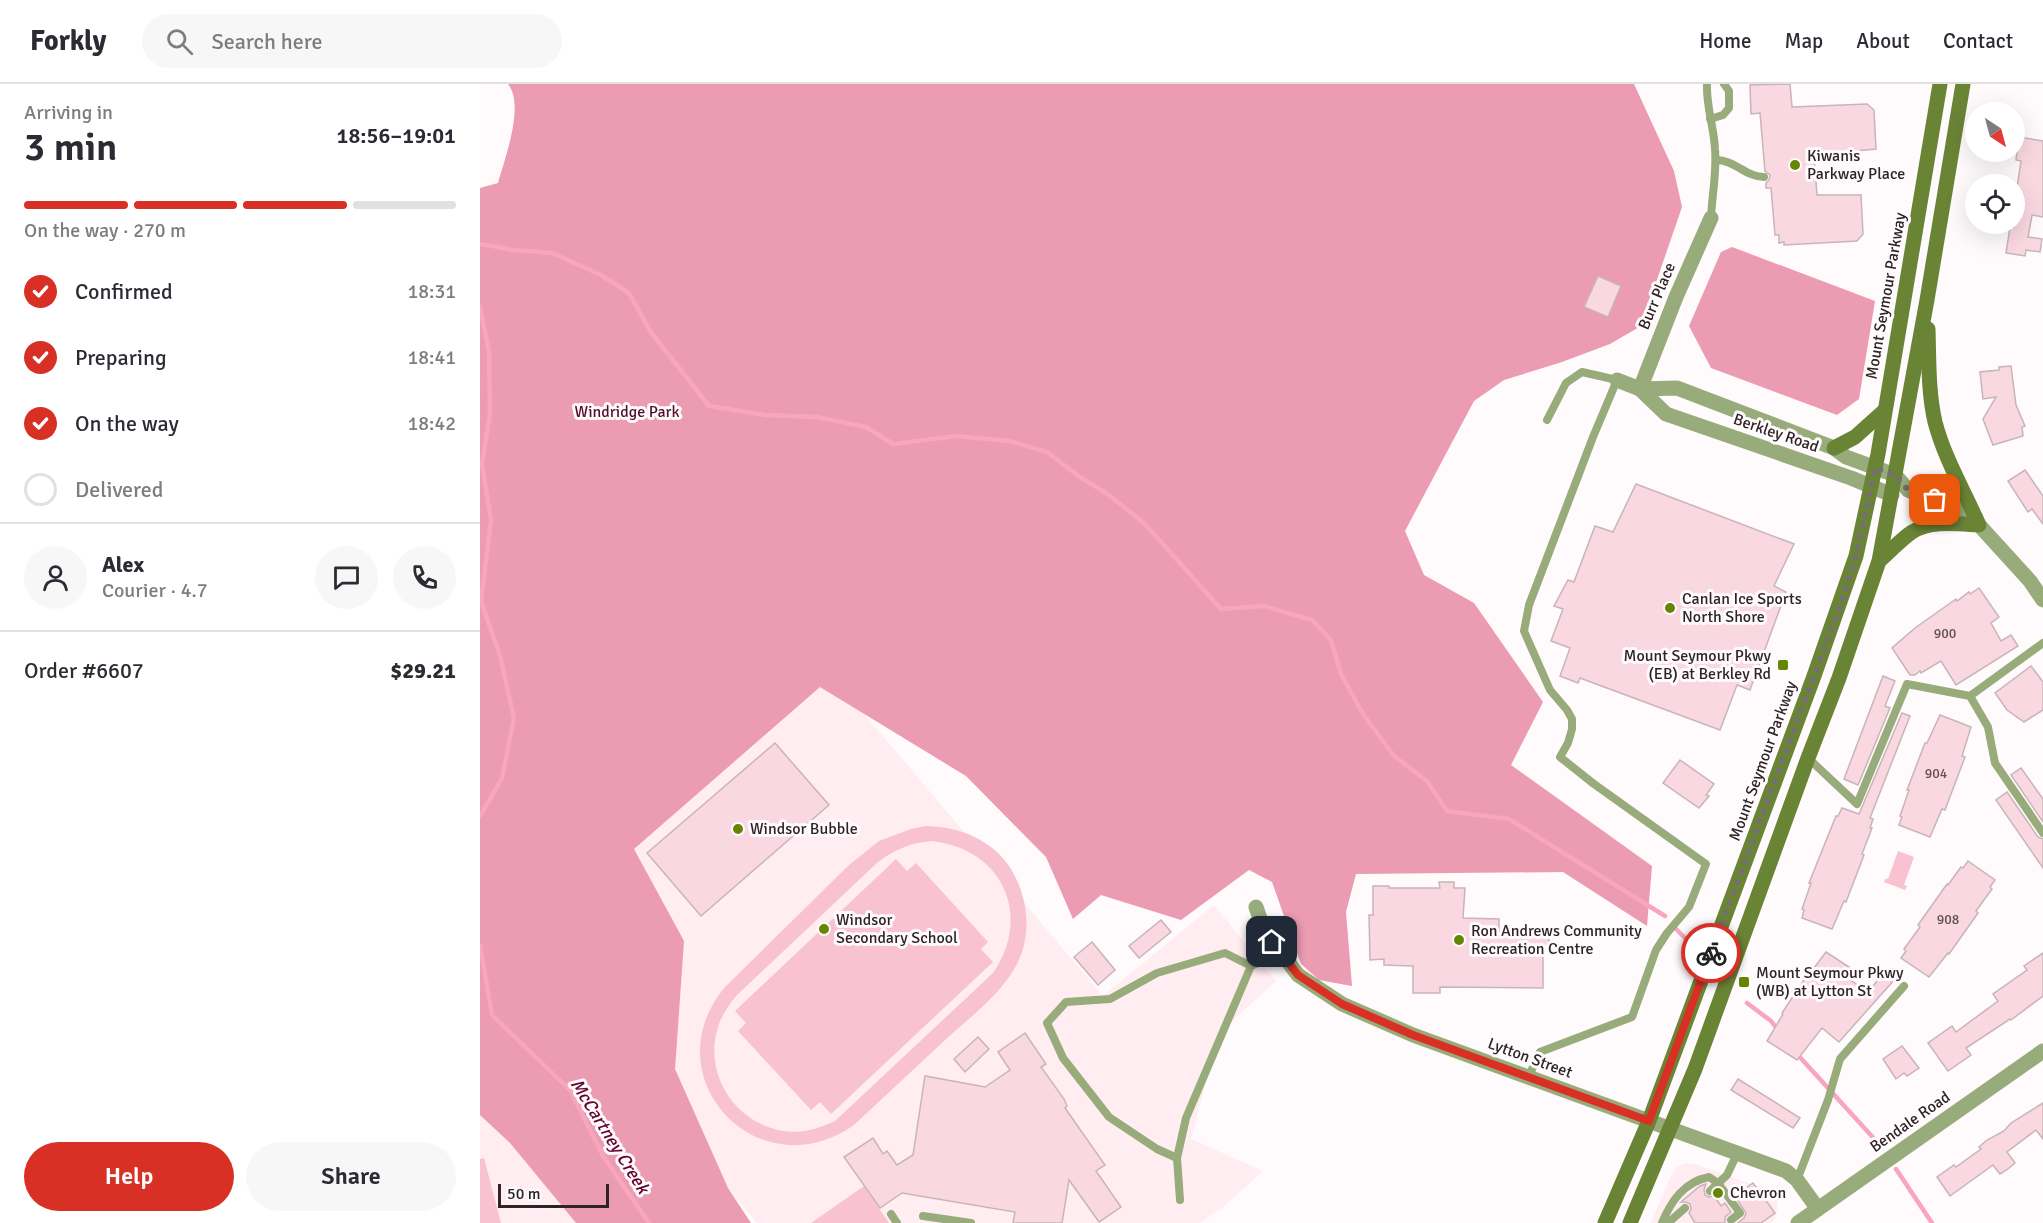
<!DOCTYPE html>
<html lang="en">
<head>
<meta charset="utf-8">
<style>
  body { margin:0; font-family:Signika,sans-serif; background:#f7f7f7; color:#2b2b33; height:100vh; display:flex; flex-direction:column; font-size:22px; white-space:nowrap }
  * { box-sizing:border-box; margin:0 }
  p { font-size:20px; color:#7c7c81 }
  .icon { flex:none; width:33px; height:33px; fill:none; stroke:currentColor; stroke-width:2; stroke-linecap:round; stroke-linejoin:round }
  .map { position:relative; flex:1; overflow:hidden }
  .drawer { display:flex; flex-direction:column; background:#fff; width:480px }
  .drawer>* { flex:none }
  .needle { width:39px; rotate:144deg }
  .controls { position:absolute; left:1485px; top:18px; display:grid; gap:12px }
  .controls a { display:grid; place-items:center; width:60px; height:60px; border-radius:50%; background:#fff; box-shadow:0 6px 24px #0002; font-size:30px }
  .scale { position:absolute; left:18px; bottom:15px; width:111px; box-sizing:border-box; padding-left:6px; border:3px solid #2c2426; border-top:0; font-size:16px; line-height:21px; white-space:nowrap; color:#2c2426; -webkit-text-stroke:4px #fffafb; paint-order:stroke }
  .pin { position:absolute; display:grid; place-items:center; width:51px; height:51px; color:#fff; margin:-26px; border-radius:12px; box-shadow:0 3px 9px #0006 }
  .courier { position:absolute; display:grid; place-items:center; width:60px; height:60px; margin:-30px; border:4px solid #d93025; border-radius:50%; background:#fff; color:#222; box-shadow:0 2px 8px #0007 }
  .head em { font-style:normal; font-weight:600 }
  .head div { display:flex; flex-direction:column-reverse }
  .head { display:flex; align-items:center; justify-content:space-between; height:102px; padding:0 24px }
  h1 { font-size:39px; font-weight:600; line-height:45px }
  .bar { display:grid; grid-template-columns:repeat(4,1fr); gap:9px 6px; align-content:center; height:72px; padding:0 24px }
  .bar i { height:8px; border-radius:4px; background:#e1e1e2 }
  .bar .active { background:#d93025 }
  .bar p { grid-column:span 4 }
  .line { display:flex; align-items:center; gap:15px; padding:0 24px; border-top:2px solid #e1e1e2 }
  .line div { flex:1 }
  .round { display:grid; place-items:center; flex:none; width:63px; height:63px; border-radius:32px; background:#f7f7f7 }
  ol { padding:0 24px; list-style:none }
  li { display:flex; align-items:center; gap:18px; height:66px }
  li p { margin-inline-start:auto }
  li .icon { padding:6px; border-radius:50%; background:#d93025; color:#fff; stroke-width:4 }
  li:last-child { color:#7c7c81 }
  li i { width:33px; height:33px; border:3px solid #e1e1e2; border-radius:50% }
  .button { display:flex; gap:12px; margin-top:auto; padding:12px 24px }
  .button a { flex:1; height:69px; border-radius:36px; background:#d93025; color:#fff; font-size:24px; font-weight:600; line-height:69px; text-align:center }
  .button a+a { background:#f7f7f7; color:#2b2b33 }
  header { display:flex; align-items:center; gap:36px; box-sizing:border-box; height:84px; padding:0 30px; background:#fff; border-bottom:2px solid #e1e1e2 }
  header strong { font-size:28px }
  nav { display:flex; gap:33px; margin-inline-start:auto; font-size:21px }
  .search { width:420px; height:54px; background:#f7f7f7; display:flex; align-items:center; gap:15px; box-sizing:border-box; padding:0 21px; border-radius:33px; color:#7c7c81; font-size:22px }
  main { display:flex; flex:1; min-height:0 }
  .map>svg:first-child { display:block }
  .built { fill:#ffedf1 }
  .green { fill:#f9c2d1; fill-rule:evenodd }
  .forest { fill:#eb9bb2 }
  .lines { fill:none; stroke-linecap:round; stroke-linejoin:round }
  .stream { stroke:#f8a6be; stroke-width:4.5 }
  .building { fill:#fad8e1; stroke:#c8b4b9; stroke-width:1.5 }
  .service { stroke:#98ab7a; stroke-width:8 }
  .minor { stroke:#98ab7a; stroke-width:15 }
  .tertiary { stroke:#98ab7a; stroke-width:15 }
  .secondary { stroke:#6a8436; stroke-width:15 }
  .done { stroke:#766f71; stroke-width:6; stroke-dasharray:0 10.8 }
  .route { stroke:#d93025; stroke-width:8 }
  .poi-dot { fill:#658603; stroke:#fffafb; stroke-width:2 }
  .labels { text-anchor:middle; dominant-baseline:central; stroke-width:6; stroke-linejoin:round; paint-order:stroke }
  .number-label { font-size:14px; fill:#605155 }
  .poi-label { font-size:16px; fill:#2c2426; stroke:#fffafb; text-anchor:start }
  .street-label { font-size:16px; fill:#2c2426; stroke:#fffafb }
  .park-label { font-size:16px; fill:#530d2b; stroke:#fffafb }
  .water-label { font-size:18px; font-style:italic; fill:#630130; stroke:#fffafb }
</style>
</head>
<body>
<header>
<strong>Forkly</strong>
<div class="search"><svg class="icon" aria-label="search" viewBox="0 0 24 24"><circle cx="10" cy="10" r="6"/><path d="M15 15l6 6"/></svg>Search here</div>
<nav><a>Home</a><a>Map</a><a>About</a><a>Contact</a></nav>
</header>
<main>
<section class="drawer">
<div class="head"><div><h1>3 min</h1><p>Arriving in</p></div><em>18:56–19:01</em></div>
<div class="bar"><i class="active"></i><i class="active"></i><i class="active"></i><i></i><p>On the way · 270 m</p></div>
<ol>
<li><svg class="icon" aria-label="check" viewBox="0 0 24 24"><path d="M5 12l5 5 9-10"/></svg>Confirmed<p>18:31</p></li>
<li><svg class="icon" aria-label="check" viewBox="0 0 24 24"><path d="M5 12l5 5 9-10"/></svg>Preparing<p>18:41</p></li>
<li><svg class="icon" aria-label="check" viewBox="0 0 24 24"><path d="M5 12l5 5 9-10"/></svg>On the way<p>18:42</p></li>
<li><i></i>Delivered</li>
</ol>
<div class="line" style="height:108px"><a class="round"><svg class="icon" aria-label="person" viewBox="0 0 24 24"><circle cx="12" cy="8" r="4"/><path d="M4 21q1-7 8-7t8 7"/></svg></a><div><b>Alex</b><p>Courier · 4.7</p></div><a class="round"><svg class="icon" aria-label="chat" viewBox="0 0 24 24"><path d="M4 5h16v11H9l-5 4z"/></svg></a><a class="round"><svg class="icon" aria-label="phone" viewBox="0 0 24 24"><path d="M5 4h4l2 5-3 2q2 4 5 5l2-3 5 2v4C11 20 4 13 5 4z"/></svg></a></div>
<div class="line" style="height:78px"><div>Order #6607</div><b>$29.21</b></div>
<div class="button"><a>Help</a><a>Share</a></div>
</section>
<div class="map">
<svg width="1563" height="1139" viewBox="0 0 1563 1139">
  <rect width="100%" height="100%" fill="#fffafb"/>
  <g class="built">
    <polygon points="335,572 623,912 734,821 796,897 739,949 711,1055 783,1087 743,1123 720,1139 277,1139 233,1086 110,760"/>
    <polygon points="0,1027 30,1059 96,1139 0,1139"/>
    <polygon points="1205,1079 1215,1080 1288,1106 1296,1114 1298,1121 1295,1134 1291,1139 1171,1139 1192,1089 1197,1083"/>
  </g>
  <g class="green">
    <path d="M 445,742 C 479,742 513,756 531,785 C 551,818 553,861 529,893 C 512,917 486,937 464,957 C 434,985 404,1013 374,1041 C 279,1108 171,994 244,904 L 369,781 L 399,757 L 431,745 ZM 451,757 C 522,764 553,831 513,889 L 355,1037 C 346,1041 336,1045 325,1047 C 271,1054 225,1004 236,951 C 239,935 247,923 257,911 L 398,778 C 415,765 431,759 451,757 Z"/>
    <polygon points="1418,767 1434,773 1424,801 1427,802 1425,806 1404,798 1406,794 1408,795"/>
    <polygon points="416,775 427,787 436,779 508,858 501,865 513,878 351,1030 340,1018 331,1026 258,947 266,939 255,927"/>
    <polygon points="4,1074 21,1139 0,1139 0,1075"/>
    <polygon points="384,1102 409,1139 331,1139"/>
  </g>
  <g class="forest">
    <path d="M 28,0 L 1154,0 L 1194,87 L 1202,123 L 1161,242 L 1130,260 L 1082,278 L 1024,296 L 994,317 L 925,447 L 944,491 L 994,519 L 1063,618 L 1031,681 L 1172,782 L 1167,842 L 1083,788 L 876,790 L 866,828 L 872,902 L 839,896 L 821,880 L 792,798 L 769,786 L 701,836 L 621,811 L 593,835 L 566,773 L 486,692 L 340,603 L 154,765 L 204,857 L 195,985 L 248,1104 L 271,1139 L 96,1139 L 30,1059 L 0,1031 L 0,104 L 18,99 C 25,74 45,21 28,0 Z"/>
    <polygon points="1252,163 1395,217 1379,315 1357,331 1231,284 1209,242 1241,168"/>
  </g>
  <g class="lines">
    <g class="stream">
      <polyline points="0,160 34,166 72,169 121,191 149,209 170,247 229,322 285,331 337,333 386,343 413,360 476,352 529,357 567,368 600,393 629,411 665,440 741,525 784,522 832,536 851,556 861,590 883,630 914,672 947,697 967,727 1029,735 1185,832"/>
      <polyline points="0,223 9,268 10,329 2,380 11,436 1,517 20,572 34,634 22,694 0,732"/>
      <polyline points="1196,845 1215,864"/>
      <polyline points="0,861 12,931 90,1006 123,1072 169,1139"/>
      <polyline points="1267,919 1291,937 1299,947"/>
      <polyline points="1317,970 1398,1059"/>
      <polyline points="1416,1085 1452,1139"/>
    </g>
  </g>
  <g class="building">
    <polygon points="1310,0 1312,23 1387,20 1394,26 1396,65 1334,71 1337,111 1381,111 1383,150 1377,157 1304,161 1304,158 1299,159 1299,151 1295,151 1291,104 1286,104 1286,99 1289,96 1290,91 1285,87 1280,29 1271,30 1270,1"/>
    <polygon points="1539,53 1563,57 1563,133 1552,131 1548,153 1562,155 1560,168 1546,166 1545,172 1526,169 1530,143 1534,143 1534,103 1537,104 1541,77 1536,76"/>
    <polygon points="1118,192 1141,202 1128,233 1104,223"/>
    <polygon points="1531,282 1536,321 1545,342 1542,343 1543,352 1513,361 1503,335 1516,313 1503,315 1500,288 1519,286 1519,283"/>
    <polygon points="1545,386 1563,412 1563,440 1552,425 1548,428 1528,397"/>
    <polygon points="1156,400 1314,460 1294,502 1306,508 1270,606 1257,601 1240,646 1100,594 1098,599 1080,592 1090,564 1071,557 1083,525 1074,522 1088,496 1094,498 1115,442 1133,448"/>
    <polygon points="1499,504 1519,533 1511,539 1521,557 1531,551 1538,562 1476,601 1461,577 1441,589 1440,587 1435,591 1430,591 1412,564 1435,544 1476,515 1477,517 1489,508 1490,510"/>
    <polygon points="1551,582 1563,598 1563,626 1544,638 1527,626 1515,609"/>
    <polygon points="1403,592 1415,597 1405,622 1410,624 1378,701 1364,695"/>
    <polygon points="1422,629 1430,632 1390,734 1393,735 1390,744 1392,744 1382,770 1384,771 1366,818 1364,817 1352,845 1322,834 1324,826 1322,825 1331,799 1329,799 1356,732 1358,732 1362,724 1379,730"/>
    <polygon points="1460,631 1491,643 1482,672 1485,673 1465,726 1462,725 1450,753 1419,741 1422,733 1420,732 1429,706 1427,706 1445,659 1447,659"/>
    <polygon points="295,659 349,721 221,832 167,769"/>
    <polygon points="1200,676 1234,700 1226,711 1229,712 1219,724 1183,699"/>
    <polygon points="1541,684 1563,715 1563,738 1531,691"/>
    <polygon points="1527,708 1558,753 1563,755 1563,784 1516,716"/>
    <polygon points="1488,777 1515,796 1510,803 1512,805 1496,827 1498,829 1469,870 1468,869 1449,893 1421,874 1426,867 1424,865 1440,843 1438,841 1467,800 1468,801 1481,783 1483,784"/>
    <polygon points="959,798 974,798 974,804 985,804 983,834 1019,835 1019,847 1069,847 1069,865 1063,865 1063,904 960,903 960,909 933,909 933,882 904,881 904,875 890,876 889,831 893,831 893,802 909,802 909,804 960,804"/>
    <polygon points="681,836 691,848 659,874 649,862"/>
    <polygon points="612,858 635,886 618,901 594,873"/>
    <polygon points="1346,868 1375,887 1369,895 1388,908 1406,886 1415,895 1359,958 1342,944 1317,976 1287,957 1303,930 1302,929 1330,887 1331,888"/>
    <polygon points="1563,869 1563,912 1531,936 1530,935 1486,964 1491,971 1468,987 1448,959 1472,942 1476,948 1518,917 1513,910 1547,886 1544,882"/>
    <polygon points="545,949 566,980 561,983 584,1015 587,1022 585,1024 625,1081 616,1087 641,1123 619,1138 589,1096 582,1139 533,1139 535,1128 422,1109 400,1124 364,1073 393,1054 403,1070 407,1067 417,1081 433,1071 445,992 505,1003 530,986 518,968"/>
    <polygon points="498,953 509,965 485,988 474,975"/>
    <polygon points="1422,962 1439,984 1427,992 1424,989 1416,995 1403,975"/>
    <polygon points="1258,995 1320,1034 1313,1044 1251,1006"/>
    <polygon points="1563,1019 1563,1055 1556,1046 1527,1068 1535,1079 1528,1085 1520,1090 1513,1081 1470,1112 1457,1093 1474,1081 1476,1083 1501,1065 1499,1063 1507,1056 1524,1047 1531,1039"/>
    <polygon points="1273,1099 1295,1129 1281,1139 1258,1139 1264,1134 1266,1129 1255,1112"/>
    <polygon points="1226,1100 1224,1106 1225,1111 1229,1113 1234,1112 1241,1122 1245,1119 1251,1128 1245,1133 1245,1139 1215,1139 1209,1129 1211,1125 1210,1120 1206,1118 1201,1118 1220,1102"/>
  </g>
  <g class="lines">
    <g class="service">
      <path d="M 1227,0 C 1226,22 1234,43 1235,65 C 1237,88 1232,111 1231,134"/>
      <polyline points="1230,35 1243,31 1249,24 1249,7 1244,0"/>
      <path d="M 1236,76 C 1255,76 1266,93 1284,93"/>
      <polyline points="1563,559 1490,612 1508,643 1515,679 1563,749"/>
      <polyline points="1328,674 1377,720 1427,600 1490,612"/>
      <polyline points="1048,994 1060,968 1152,933 1176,866 1187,849 1209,823 1226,780 1114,700 1080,673 1088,659 1092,645 1092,635 1087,626 1070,606 1044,547 1049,521 1113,353 1137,296 1102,288 1086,299 1067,336"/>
      <polyline points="697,1074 677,1065 629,1033 583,974 567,939 586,918 630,915 677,889 745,869 771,882"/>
      <polyline points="1317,1096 1348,1016 1360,975 1424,902"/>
      <polyline points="1230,1107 1247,1091 1257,1070"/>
      <polyline points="700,1116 697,1074 706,1034 771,882 800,869"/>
      <polyline points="411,1130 417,1139"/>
      <polyline points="443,1132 491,1139"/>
      <path d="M 1182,1139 C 1191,1117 1204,1098 1229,1093 L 1238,1099 L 1260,1129 L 1251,1136"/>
      <polyline points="1188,1139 1205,1124"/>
    </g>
    <g class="minor">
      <polyline points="1137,296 1160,305 1197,304 1354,364 1366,373 1415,391"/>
      <polyline points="1160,305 1186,330 1371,394 1412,411"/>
      <polyline points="1160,305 1196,213 1231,134"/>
      <polyline points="776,823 784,846 818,891 862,920 933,951 1306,1087 1317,1096 1338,1125"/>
      <polyline points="1318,1139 1563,967"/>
    </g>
    <polyline class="tertiary" points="1415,391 1428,406 1483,428 1499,441 1550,497 1563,516"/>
    <g class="secondary">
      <polyline points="1354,364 1375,353 1404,327"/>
      <path d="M 1399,477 C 1410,468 1420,456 1432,448 C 1451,436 1478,440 1499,441 C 1484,407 1464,373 1455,338 C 1448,308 1449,275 1448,245"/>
      <polyline points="1125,1139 1169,1037 1334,592 1376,472 1398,370 1460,0"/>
      <polyline points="1150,1139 1215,985 1328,674 1359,594 1399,477 1447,216 1483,0"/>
    </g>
  </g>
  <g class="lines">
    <polyline class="done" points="1231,869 1362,517 1376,472 1395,384 1415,391 1428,406 1455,416"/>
    <polyline class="route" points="792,858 818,891 862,920 933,951 1169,1037 1231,869"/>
  </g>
  <g class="poi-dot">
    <circle cx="1315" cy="81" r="6"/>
    <circle cx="1190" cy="524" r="6"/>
    <rect x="1297" y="575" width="12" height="12" rx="3"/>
    <circle cx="258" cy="745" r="6"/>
    <circle cx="344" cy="845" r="6"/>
    <circle cx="979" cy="856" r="6"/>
    <rect x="1258" y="892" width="12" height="12" rx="3"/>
    <circle cx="1238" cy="1109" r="6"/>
  </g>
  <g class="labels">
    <g class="number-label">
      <text x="1465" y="549">900</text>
      <text x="1456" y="689">904</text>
      <text x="1468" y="835">908</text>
    </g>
    <g class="poi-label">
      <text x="1327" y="72">Kiwanis<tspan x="1327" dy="18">Parkway Place</tspan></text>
      <text x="1202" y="515">Canlan Ice Sports<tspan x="1202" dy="18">North Shore</tspan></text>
      <text x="1291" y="572" text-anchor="end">Mount Seymour Pkwy<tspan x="1291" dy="18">(EB) at Berkley Rd</tspan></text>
      <text x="270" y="745">Windsor Bubble</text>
      <text x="356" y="836">Windsor<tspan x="356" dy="18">Secondary School</tspan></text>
      <text x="991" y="847">Ron Andrews Community<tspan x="991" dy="18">Recreation Centre</tspan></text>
      <text x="1276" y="889">Mount Seymour Pkwy<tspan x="1276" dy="18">(WB) at Lytton St</tspan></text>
      <text x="1250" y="1109">Chevron</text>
    </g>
    <g class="street-label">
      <text transform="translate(1177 212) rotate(-67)">Burr Place</text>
      <text transform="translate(1406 212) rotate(-80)">Mount Seymour Parkway</text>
      <text transform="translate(1296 349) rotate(19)">Berkley Road</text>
      <text transform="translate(1283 677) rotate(-70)">Mount Seymour Parkway</text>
      <text transform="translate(1050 974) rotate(20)">Lytton Street</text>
      <text transform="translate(1430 1038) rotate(-35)">Bendale Road</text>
    </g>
    <g class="park-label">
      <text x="147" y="328">Windridge Park</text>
    </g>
    <g class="water-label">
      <text transform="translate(130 1052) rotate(58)">McCartney Creek</text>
    </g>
  </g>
</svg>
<div class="controls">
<a><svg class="needle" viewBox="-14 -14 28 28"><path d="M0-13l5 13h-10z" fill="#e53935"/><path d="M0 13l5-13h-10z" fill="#7c7c81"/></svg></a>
<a><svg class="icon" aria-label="locate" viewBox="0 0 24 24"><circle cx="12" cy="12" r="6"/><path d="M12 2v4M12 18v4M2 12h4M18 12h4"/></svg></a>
</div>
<div class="scale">50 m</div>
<div class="pin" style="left:1455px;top:416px;background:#ea580c"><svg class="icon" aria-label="bag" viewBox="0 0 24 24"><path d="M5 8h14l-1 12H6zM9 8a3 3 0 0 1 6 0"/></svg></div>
<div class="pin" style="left:792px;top:858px;background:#1f2937"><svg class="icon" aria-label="home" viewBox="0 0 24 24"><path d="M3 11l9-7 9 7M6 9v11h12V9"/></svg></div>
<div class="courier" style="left:1231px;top:869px"><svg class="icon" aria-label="bike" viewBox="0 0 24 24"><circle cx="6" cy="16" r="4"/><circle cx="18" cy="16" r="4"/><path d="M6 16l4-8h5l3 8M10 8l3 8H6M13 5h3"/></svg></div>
</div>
</main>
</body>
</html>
